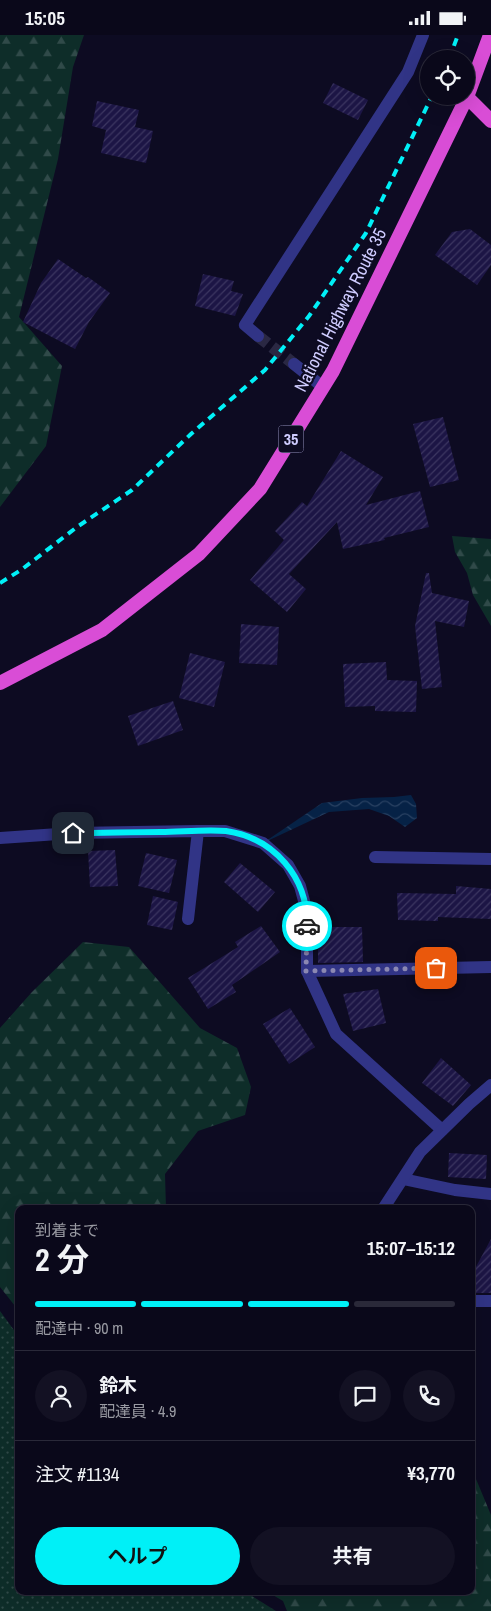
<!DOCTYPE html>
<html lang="ja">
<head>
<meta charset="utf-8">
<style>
  body { margin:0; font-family:"Archivo Narrow","Noto Sans JP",sans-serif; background:#131123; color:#f1f3f6; height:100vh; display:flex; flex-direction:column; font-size:19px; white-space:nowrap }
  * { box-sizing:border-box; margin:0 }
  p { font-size:16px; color:#999aa2 }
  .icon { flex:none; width:28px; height:28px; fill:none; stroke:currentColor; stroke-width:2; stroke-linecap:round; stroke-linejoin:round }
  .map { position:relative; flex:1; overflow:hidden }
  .side { position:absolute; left:15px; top:1170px; width:460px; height:390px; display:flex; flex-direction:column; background:#0a081a; border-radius:10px; box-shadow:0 5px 20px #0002,0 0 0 1px #2a2939 }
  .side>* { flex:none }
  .controls { position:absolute; left:420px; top:15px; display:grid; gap:10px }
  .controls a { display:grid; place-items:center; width:55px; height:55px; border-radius:50%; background:#0a081a; box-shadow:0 5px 20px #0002,0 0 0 1px #2a2939; font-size:25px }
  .pin { position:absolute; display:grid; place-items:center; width:42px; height:42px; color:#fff; margin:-21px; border-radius:10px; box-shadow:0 2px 8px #0006 }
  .courier { position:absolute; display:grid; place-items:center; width:50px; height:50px; margin:-25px; border:4px solid #00f0f7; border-radius:50%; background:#fff; color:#222; box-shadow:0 1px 6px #0007 }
  .overview em { font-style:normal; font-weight:700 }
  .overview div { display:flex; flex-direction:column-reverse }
  .overview { display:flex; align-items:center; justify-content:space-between; height:85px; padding:0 20px }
  h1 { font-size:32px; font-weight:700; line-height:38px }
  .bar { display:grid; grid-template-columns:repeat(4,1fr); gap:8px 5px; align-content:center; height:60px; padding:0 20px }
  .bar i { height:6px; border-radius:4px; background:#2a2939 }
  .bar .selected { background:#00f0f7 }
  .bar p { grid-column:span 4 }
  .line { display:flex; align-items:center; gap:12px; padding:0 20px; border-top:1px solid #2a2939 }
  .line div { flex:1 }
  .round { display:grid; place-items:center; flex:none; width:52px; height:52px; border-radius:26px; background:#131123 }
  .primary-button { display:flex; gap:10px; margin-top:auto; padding:10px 20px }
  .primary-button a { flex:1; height:58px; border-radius:30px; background:#00f0f7; color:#111; font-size:20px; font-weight:700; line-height:58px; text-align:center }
  .primary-button a+a { background:#131123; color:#f1f3f6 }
  .status { display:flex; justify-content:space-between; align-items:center; height:35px; padding:0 25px; background:#0a081a; direction:ltr }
  .status svg { height:14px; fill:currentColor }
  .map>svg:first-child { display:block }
  .grass { fill:url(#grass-dots) }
  .forest { fill:url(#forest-firs) }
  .water { fill:url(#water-waves) }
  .building { fill:url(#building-hatch) }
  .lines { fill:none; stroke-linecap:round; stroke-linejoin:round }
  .minor-tunnel { stroke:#2a2843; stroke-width:12; stroke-dasharray:12 6; stroke-linecap:butt }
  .minor { stroke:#313486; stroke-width:12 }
  .trunk { stroke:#d94dd6; stroke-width:14 }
  .rail { stroke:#00f0f7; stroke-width:4; stroke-dasharray:8 6; stroke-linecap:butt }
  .done { stroke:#8b88b2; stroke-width:5; stroke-dasharray:0 9 }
  .route { stroke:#00f0f7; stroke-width:6 }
  .labels { text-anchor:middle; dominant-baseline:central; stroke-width:4.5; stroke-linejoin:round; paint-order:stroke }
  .shield { fill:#0d0b22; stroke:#9592bd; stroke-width:1 }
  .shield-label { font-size:16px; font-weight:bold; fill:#cfccff }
  .street-label { font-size:18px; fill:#cfccff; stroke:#0d0b22 }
</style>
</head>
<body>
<div class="status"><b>15:05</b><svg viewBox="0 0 49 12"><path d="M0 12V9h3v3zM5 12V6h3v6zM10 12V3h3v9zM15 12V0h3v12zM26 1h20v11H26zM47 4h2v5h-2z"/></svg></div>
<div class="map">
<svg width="491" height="1576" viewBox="0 0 491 1576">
  <defs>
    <pattern id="grass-dots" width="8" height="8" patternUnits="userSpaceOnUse" patternTransform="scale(1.25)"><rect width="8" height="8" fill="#0e2d29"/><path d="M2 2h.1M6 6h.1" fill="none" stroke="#304a49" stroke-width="1.8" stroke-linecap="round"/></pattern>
    <pattern id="forest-firs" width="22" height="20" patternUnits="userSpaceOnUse" patternTransform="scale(1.25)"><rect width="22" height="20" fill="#0e2d29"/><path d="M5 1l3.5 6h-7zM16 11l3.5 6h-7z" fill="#304a49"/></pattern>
    <pattern id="water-waves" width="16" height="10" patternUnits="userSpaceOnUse" patternTransform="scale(1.25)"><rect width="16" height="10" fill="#062246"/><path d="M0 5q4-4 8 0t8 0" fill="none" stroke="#294162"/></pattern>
    <pattern id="building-hatch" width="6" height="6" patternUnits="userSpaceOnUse" patternTransform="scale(1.25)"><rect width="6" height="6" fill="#1c1545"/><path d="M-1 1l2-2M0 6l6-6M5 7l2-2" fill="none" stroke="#3c3661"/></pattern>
  </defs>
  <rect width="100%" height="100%" fill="#0d0b22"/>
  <polygon class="grass" points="0,1276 19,1302 19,1556 244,1556 276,1576 0,1576"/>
  <g class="forest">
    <polygon points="0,0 84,0 73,32 58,124 19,282 62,331 46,411 0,472"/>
    <polygon points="452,501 491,504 491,591 473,560 467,538 455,517"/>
    <polygon points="83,907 129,912 200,993 237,1013 251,1052 245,1080 198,1096 165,1139 166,1174 19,1174 19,1276 0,1252 0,993 32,957"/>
    <polygon points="471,1432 491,1480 491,1576 287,1576 283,1566 266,1556 471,1556"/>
  </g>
  <polygon class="water" points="411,760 416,769 417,783 405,792 389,781 369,774 329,777 263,808 322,768 362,763 394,762"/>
  <g class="building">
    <polygon points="333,48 368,65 358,85 323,68"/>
    <polygon points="97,66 139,75 135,92 153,96 146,128 101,118 106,95 92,91"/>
    <polygon points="470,194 491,210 491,230 477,250 435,220 452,197"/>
    <polygon points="58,224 86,243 88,242 110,258 89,287 75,314 23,287 41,248"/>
    <polygon points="203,239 234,246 231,256 243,259 235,281 195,271"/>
    <polygon points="443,382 459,445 430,452 413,389"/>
    <polygon points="341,416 383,442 366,470 420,456 429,492 384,503 385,505 343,514 337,487 289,539 306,554 287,577 250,545 284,505 275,496 302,467 307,471"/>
    <polygon points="426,538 429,538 432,558 469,566 464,592 435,586 442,652 422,654 415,591"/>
    <polygon points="241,589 279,592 277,630 239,628"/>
    <polygon points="190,618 225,627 214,672 179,663"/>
    <polygon points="386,627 387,645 417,646 416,677 375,676 375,671 345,672 343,629"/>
    <polygon points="173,666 183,695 138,711 128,681"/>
    <polygon points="115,815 118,851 90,852 88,816"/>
    <polygon points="146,818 177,825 169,858 138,851"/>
    <polygon points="240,828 275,857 258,877 224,847"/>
    <polygon points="456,851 491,854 491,884 438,882 438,886 398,885 397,858 456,859"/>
    <polygon points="153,861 178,867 172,895 147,890"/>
    <polygon points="261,891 280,917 232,950 236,957 208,974 188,943 238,912 235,907"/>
    <polygon points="318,892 362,892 363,927 318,928"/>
    <polygon points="378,954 386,988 353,996 343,959"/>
    <polygon points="290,973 315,1012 289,1029 263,989"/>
    <polygon points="441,1023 471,1050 453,1071 422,1048"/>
    <polygon points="449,1118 487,1120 486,1144 448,1142"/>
    <polygon points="491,1204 491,1258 472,1258 471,1241"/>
  </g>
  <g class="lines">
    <polyline class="minor-tunnel" points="258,301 294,329"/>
    <g class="minor">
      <polyline points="258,301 245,290 408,37 423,0"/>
      <polyline points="294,329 323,352"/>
      <polyline points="198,796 225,796 263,808 288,830 300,851 307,877 307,936 336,999 442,1095"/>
      <polyline points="0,803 73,798 198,796 188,884"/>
      <polyline points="375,822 491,824"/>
      <polyline points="307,936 491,932"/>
      <polyline points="403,1144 455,1155 491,1159"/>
      <polyline points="383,1174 420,1117 469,1069 491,1050"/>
      <polyline points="471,1266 491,1266"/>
    </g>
    <g class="trunk">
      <polyline points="467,62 491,86"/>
      <polyline points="0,648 102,595 199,519 260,454 333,336 467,62 490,0"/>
    </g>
    <g class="rail">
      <polyline points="449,24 458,0"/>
      <polyline points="0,548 21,535 77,492 132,455 191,399 265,335 309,281 366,198 432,61"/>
    </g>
  </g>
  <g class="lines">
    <polyline class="done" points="307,891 306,936 436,933"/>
    <path class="route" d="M 73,798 C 102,798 132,797 161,797 C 180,797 207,794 226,796 C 274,803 308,842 307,891"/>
  </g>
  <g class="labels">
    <rect class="shield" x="278.5" y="390.5" width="25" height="27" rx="4"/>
    <g class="shield-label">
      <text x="291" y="404">35</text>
    </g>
    <g class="street-label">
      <text transform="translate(340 275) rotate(-63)">National Highway Route 35</text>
    </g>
  </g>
</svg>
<div class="controls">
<a><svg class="icon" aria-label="locate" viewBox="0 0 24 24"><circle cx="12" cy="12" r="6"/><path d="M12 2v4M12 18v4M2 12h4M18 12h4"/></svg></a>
</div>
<div class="pin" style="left:436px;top:933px;background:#ea580c"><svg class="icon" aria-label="bag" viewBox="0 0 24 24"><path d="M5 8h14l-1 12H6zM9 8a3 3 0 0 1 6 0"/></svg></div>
<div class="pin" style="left:73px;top:798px;background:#1f2937"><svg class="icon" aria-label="home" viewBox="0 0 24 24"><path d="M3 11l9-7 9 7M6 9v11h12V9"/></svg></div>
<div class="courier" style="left:307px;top:891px"><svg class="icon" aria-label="car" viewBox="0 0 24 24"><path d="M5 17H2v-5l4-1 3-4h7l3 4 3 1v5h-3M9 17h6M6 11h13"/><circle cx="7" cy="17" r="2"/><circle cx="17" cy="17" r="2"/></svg></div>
<section class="side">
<div class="overview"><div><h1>2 分</h1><p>到着まで</p></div><em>15:07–15:12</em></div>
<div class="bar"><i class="selected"></i><i class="selected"></i><i class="selected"></i><i></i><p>配達中 · 90 m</p></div>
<div class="line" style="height:90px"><a class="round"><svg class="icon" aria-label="person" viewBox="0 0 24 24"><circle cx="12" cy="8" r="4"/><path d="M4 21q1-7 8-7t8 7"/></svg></a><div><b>鈴木</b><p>配達員 · 4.9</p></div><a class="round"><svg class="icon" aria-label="chat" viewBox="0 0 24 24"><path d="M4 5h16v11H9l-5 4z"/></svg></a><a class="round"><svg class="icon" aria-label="phone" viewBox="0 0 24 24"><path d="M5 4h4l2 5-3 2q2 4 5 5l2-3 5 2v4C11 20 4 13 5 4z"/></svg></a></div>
<div class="line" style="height:65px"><div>注文 #1134</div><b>¥3,770</b></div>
<div class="primary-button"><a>ヘルプ</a><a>共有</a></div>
</section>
</div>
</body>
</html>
